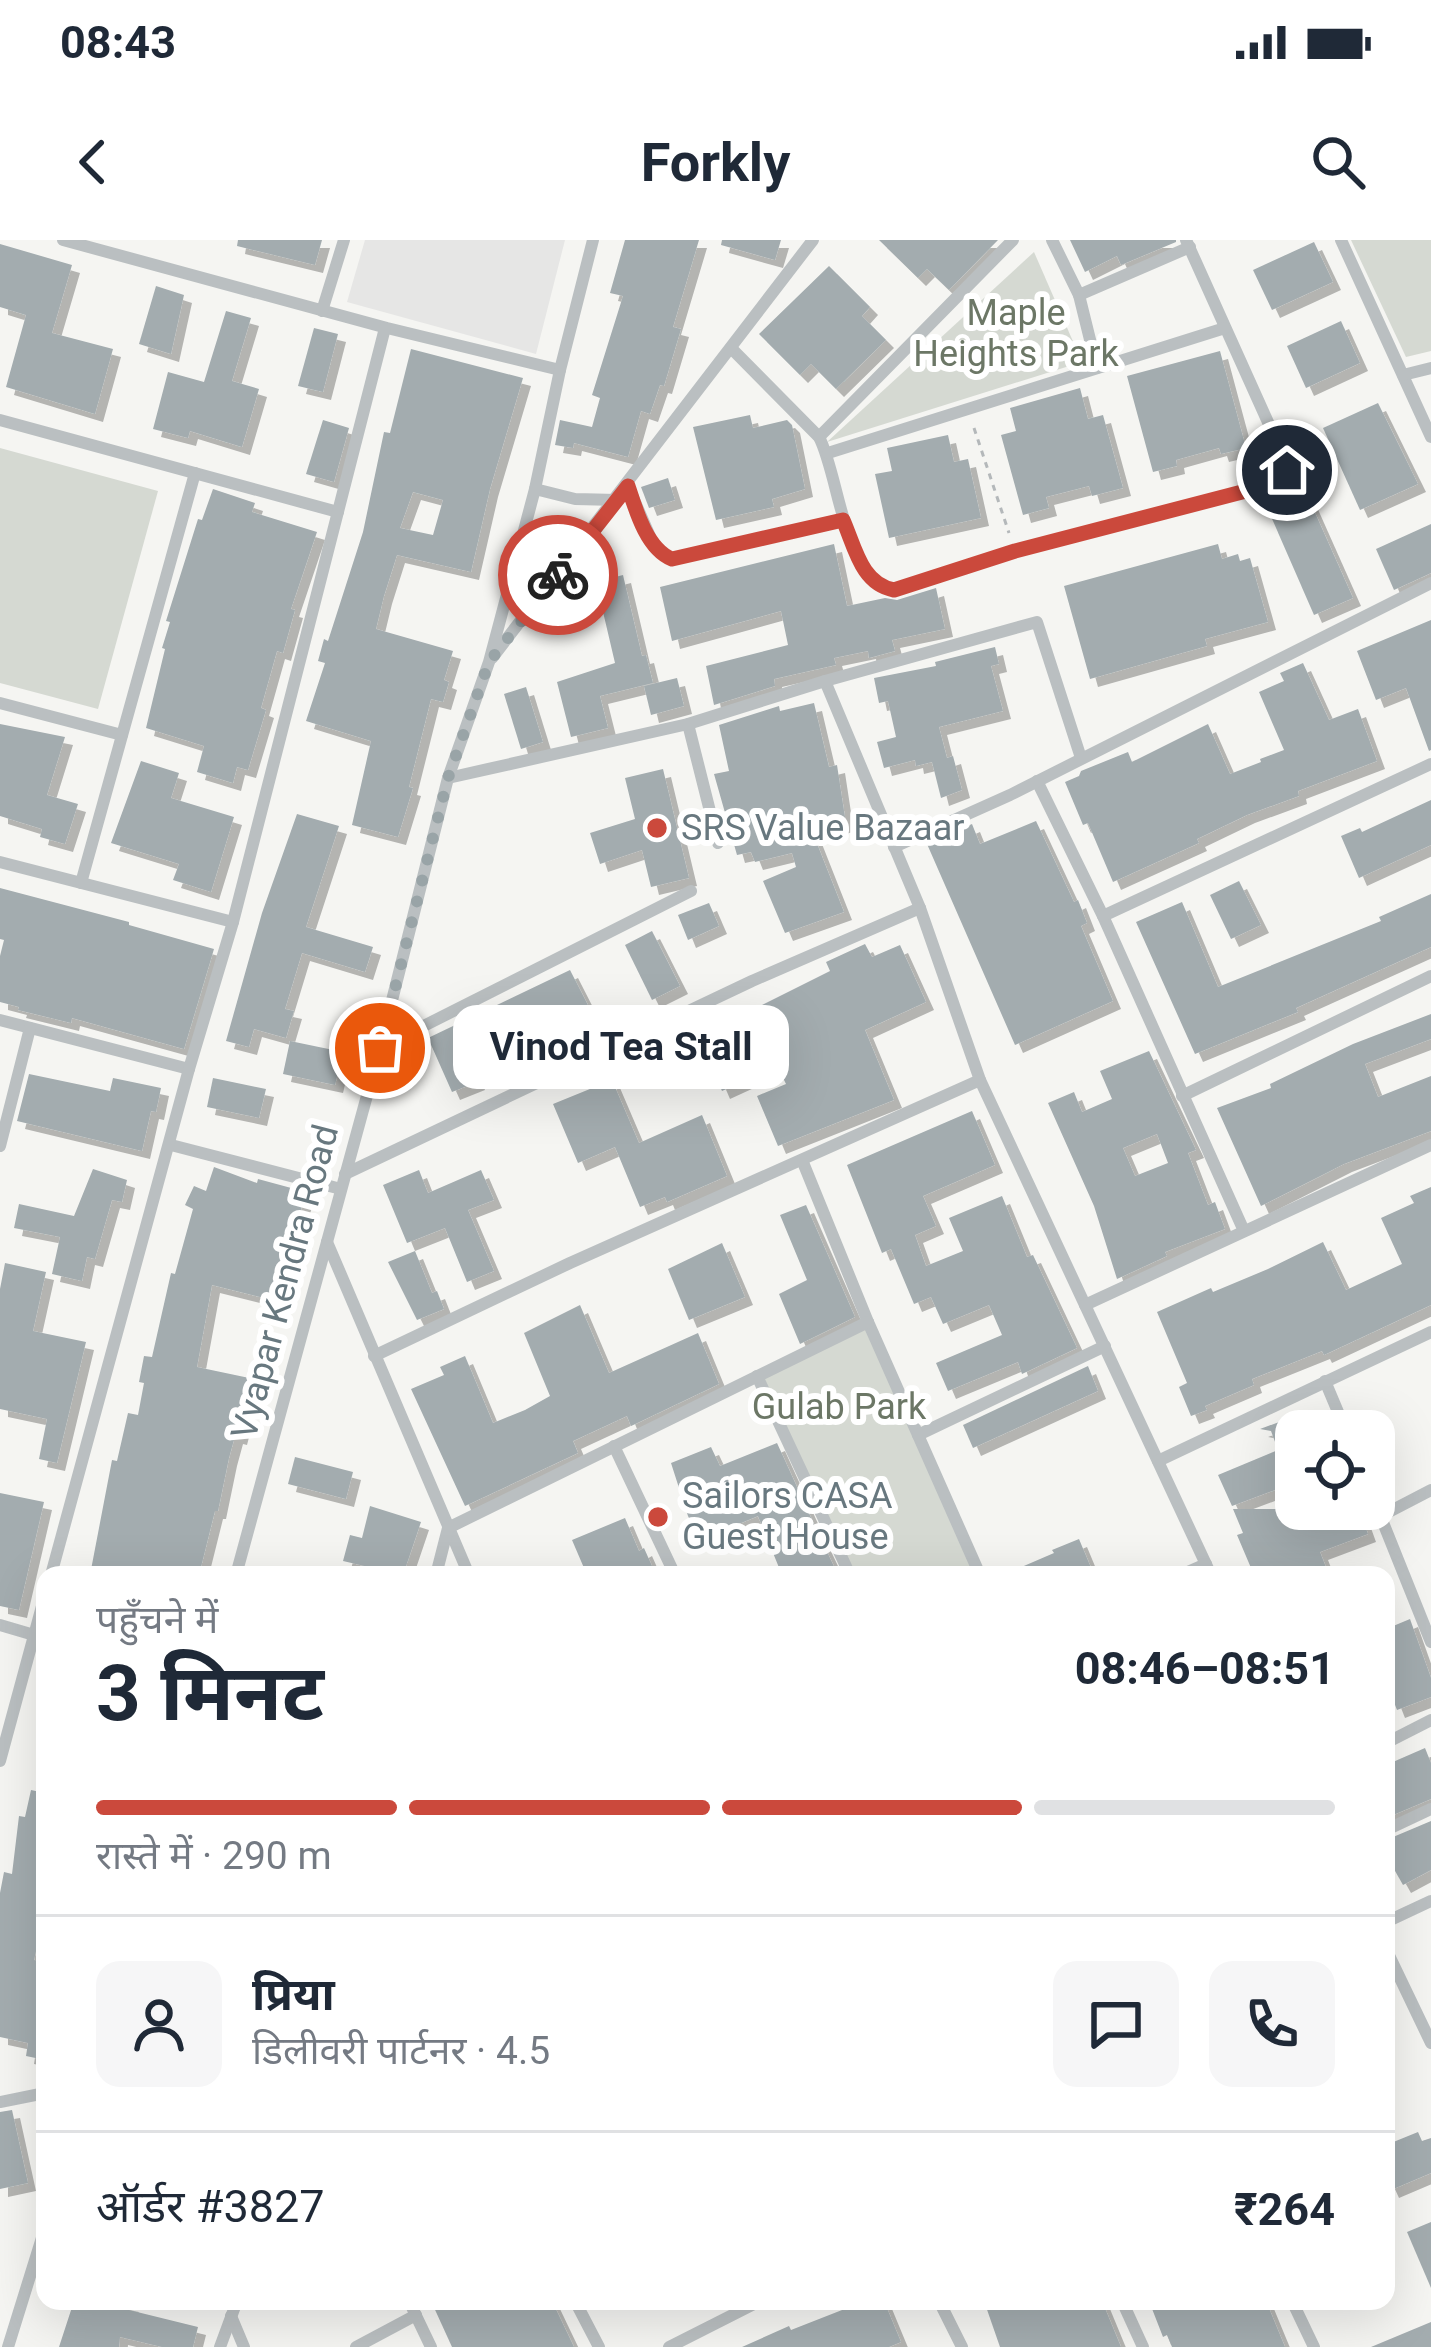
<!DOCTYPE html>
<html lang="hi">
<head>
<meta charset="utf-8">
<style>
  body { margin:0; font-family:Roboto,"Noto Sans Devanagari",sans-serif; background:#f6f6f7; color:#1f2937; height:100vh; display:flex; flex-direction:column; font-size:45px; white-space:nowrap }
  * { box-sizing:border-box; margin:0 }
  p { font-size:39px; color:#747a83 }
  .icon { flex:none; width:66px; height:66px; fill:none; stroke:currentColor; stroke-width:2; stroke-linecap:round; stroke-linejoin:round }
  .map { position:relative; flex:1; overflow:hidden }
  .details { position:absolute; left:36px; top:1326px; width:1359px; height:744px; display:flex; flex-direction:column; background:#fff; border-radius:24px; box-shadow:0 12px 48px #0002 }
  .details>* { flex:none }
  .buttons { position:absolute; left:1275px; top:1170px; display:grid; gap:24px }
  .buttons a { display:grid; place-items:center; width:120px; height:120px; border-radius:24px; background:#fff; box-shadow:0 12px 48px #0002; font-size:60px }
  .pin { position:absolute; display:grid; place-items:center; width:102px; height:102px; color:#fff; margin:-51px; border:6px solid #fff; border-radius:50%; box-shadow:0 3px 12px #0007 }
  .courier { position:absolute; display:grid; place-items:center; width:120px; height:120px; margin:-60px; border:9px solid #cb493c; border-radius:50%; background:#fff; color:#222; box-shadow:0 3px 15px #0007 }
  .bubble { position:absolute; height:84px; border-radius:24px; background:#fff; box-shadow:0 12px 48px #0002; font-size:39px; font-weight:700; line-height:84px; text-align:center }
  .head em { font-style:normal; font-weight:700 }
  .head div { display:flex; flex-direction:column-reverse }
  .head { display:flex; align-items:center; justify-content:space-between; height:204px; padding:0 60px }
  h1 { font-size:78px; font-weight:700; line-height:90px }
  .bar { display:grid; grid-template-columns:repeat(4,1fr); gap:18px 12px; align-content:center; height:144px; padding:0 60px }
  .bar i { height:15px; border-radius:9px; background:#e0e1e3 }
  .bar .current { background:#cb493c }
  .bar p { grid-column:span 4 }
  .line { display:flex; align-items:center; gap:30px; padding:0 60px; border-top:3px solid #e0e1e3 }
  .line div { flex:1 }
  .round { display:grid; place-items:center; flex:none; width:126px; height:126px; border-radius:24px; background:#f6f6f7 }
  .status { display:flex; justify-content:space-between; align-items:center; height:84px; padding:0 60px; background:#fff; direction:ltr }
  .status svg { height:33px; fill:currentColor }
  header { display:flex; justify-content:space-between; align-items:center; height:156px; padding:0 60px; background:#fff; font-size:54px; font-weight:700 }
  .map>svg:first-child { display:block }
  .built { fill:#e6e6e5 }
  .green { fill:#d5d9d2 }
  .building { fill:#a3acaf; fill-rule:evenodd; filter:url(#shadow) }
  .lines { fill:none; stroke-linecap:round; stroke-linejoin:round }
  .path { stroke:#b4b8ba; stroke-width:3; stroke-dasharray:6 6; stroke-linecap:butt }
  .minor { stroke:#babfc1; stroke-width:12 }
  .done { stroke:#99a4a7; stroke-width:12; stroke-dasharray:0 21.6 }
  .route { stroke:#cb493c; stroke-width:15 }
  .poi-dot { fill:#cb493c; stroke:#fff; stroke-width:4.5 }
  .labels { text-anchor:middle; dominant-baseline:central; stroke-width:12; stroke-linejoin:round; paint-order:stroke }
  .park-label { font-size:36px; fill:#6c7766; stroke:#fff }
  .poi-label { font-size:36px; fill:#68787f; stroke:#fff; text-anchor:start }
  .street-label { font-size:36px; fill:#68787f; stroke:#fff }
</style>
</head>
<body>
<div class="status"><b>08:43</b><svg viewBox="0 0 49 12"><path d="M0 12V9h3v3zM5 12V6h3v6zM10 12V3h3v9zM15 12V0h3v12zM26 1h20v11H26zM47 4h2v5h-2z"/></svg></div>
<header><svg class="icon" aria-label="back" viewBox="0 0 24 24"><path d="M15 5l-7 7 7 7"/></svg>Forkly<svg class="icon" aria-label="search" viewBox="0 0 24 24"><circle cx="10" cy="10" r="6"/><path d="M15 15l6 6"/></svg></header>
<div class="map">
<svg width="1431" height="2107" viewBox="0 0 1431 2107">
  <defs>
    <filter id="shadow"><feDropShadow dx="8" dy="8" stdDeviation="0" flood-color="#0004"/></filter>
  </defs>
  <rect width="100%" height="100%" fill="#f5f5f2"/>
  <polygon class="built" points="365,0 565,0 536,114 347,62"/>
  <g class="green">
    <polygon points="1351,0 1431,0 1431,111 1406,117"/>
    <polygon points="1034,12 1082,122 827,202"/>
    <polygon points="0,208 158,251 98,469 0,443"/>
    <polygon points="868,1082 980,1335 850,1335 757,1136"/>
  </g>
  <g class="building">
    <polygon points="238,0 322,0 315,25 237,6"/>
    <polygon points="625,0 699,0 673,87 681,89 664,146 660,145 650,174 641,171 628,217 574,203 573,208 555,205 560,180 592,187 600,158 592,155 623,56 610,53"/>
    <polygon points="722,0 781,0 775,20 721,5"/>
    <polygon points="879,0 998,0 949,50 927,29 918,38"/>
    <polygon points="1070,0 1176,0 1176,2 1121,25 1117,16 1085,32"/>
    <polygon points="1314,2 1333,42 1272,70 1253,30"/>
    <polygon points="0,4 72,25 52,93 113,109 95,174 6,147 26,75 0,67"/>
    <polygon points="829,26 870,67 862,76 886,100 836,149 811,124 800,135 759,94"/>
    <polygon points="156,46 184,55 171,114 139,104"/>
    <polygon points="226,71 251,78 232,141 259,149 242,207 190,191 188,198 153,189 168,132 204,142"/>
    <polygon points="1341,81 1360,123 1306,148 1287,106"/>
    <polygon points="314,88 338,94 323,152 298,146"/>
    <path d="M 411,109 L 523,138 L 490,249 L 471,332 L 397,315 L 384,356 L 376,389 L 453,411 L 444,440 L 449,442 L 443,462 L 431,459 L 409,547 L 413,548 L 398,597 L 352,585 L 371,501 L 306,481 L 325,423 L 318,421 L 324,399 L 328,401 L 363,292 L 384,192 L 390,193 ZM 413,252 L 443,260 L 433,295 L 400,288 Z"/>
    <polygon points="1220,111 1246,208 1221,214 1219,208 1176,220 1177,226 1153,232 1127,136"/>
    <polygon points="1080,148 1088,179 1103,175 1123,248 1092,256 1089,246 1046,257 1049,268 1023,275 1001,195 1016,191 1010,168"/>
    <polygon points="1378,163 1418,244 1360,270 1323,188"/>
    <polygon points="750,175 753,188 787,180 792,185 805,249 772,259 774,267 716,280 693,187"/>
    <polygon points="323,180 349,188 334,242 306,234"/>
    <polygon points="948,195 954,222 968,219 981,278 889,298 875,234 892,231 887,208"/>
    <polygon points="668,238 675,260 649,268 641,247"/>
    <polygon points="1304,248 1353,358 1314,375 1266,265"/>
    <polygon points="213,249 255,263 252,272 317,292 291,369 295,370 283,413 277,411 261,468 266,470 248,530 237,527 233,543 197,532 204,506 146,488 165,409 162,408 170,382 166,381 198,279 202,280"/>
    <polygon points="1431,284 1431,333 1394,350 1376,309"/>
    <polygon points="834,304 847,366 885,358 897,360 936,348 945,389 892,400 895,411 869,418 868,411 834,418 836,425 774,439 775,446 714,465 706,426 788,405 781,371 672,401 660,347"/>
    <polygon points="1218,304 1222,319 1238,314 1240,321 1250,318 1268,382 1205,399 1207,406 1090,439 1064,346"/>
    <polygon points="623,335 642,416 646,415 653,443 600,456 608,488 571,497 557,442 615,423 596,342"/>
    <polygon points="1431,380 1431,510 1429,511 1406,448 1376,460 1357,411"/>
    <polygon points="995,407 999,424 991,426 1003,471 939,487 947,518 953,516 962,550 941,558 932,522 916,526 915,520 884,528 877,502 896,497 888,461 879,463 874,438 936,426 935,422"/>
    <polygon points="1303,423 1329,480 1358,469 1377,521 1298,551 1299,556 1247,575 1197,599 1199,603 1113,642 1088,583 1083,585 1065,542 1079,536 1081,531 1128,512 1132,522 1208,484 1230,534 1261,522 1260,519 1284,510 1259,452 1284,441 1280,433"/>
    <polygon points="677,438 684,466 651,475 644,446"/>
    <polygon points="526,447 543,502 521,509 504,454"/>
    <polygon points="814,463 829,527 837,525 846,584 812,591 844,672 785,693 763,641 796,627 792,613 755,622 751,612 737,615 714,534 729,531 719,485 779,466 780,471"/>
    <polygon points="0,484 65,497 47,555 78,564 65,604 40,597 42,589 0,576"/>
    <polygon points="141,521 179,533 171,558 234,577 211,652 173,640 179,624 111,603"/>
    <polygon points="663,529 689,638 651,647 642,610 600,624 590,593 635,579 625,538"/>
    <polygon points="1431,560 1431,605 1359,638 1341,596 1360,588 1362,592"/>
    <polygon points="297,574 339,586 306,687 373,707 365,732 302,713 285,769 294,771 286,798 254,789 249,807 226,801 262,673"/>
    <polygon points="1036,581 1074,662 1078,660 1087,683 1081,686 1113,761 1015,805 927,604 972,584 980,604"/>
    <polygon points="1239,641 1261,685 1231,699 1210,655"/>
    <polygon points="0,648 129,682 129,685 214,709 184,809 72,778 71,783 18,770 19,767 0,762 0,716 4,700 0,699"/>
    <polygon points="1431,654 1431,707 1296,768 1298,772 1195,814 1136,682 1182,662 1218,747 1381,681 1379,677"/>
    <polygon points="709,663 719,686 688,700 678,675"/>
    <polygon points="652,691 680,746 652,760 625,705"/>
    <polygon points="865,704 872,717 900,705 926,762 865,790 894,860 778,906 757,856 786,844 750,771 830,731 826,722"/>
    <polygon points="570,730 596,781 510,823 508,820 475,837 477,842 452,852 428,798"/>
    <polygon points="1431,774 1431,799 1365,824 1378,857 1431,836 1431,891 1344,924 1261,966 1217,868 1271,848 1270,844 1353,804"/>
    <polygon points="720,777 746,840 722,851 695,788"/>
    <polygon points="290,801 343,812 335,845 283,834"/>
    <path d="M 1149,811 L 1196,910 L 1188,913 L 1208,965 L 1215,962 L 1225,989 L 1165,1012 L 1167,1016 L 1117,1039 L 1094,966 L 1048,863 L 1074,852 L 1082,872 L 1112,859 L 1100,831 ZM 1157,894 L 1168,923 L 1135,936 L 1123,908 Z"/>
    <polygon points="29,834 110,851 113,838 161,848 156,872 151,871 142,911 17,881"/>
    <polygon points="213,838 266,849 259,878 207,867"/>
    <polygon points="612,840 639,903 702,875 727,936 667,962 665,957 640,967 615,907 578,923 553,864"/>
    <polygon points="972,871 995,925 923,956 936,986 915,995 926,1026 963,1011 949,978 1002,956 1027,1017 1033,1015 1077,1108 1022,1134 1018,1122 948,1151 936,1123 1002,1095 989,1065 943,1084 931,1057 914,1064 891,1009 882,1013 847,925"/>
    <polygon points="214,927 257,943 258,939 306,952 298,980 292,978 276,1061 212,1045 197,1127 254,1139 239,1197 235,1196 229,1218 218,1271 215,1271 199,1335 90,1335 112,1220 117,1221 128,1173 138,1175 144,1143 139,1142 144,1116 152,1117 171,1033 175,1034 193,969 185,965 194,946 206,951"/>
    <polygon points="93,929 127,940 122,962 112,960 95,1019 87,1017 82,1041 52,1034 60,997 14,988 19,964 74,976"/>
    <polygon points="419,930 428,953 481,930 494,960 468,970 494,1031 467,1042 445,988 407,1003 383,945"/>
    <polygon points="1431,947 1431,1065 1324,1115 1322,1111 1252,1139 1254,1145 1205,1166 1207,1170 1191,1176 1179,1147 1187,1143 1157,1072 1211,1048 1213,1052 1268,1029 1323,1002 1346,1050 1402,1024 1381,978 1414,963 1410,956"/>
    <polygon points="806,965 855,1077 800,1104 779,1054 807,1040 780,975"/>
    <polygon points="722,1003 745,1057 689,1080 668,1029"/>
    <polygon points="415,1011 432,1053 437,1051 444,1069 417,1080 388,1022"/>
    <polygon points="5,1023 46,1032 33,1091 86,1102 57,1223 39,1219 47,1179 0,1169 0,1049"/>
    <polygon points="580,1065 609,1133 698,1093 719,1144 631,1186 627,1176 573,1201 578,1213 465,1266 411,1149 444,1135 440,1127 465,1116 493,1183 525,1170 550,1156 524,1093"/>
    <polygon points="1088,1126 1098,1151 973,1208 963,1185"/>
    <polygon points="1309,1171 1316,1191 1296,1191 1296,1242 1232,1266 1218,1235 1278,1210 1271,1191 1260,1189"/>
    <polygon points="777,1203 812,1280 838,1335 782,1335 758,1276 700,1300 688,1276 671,1223 711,1207 720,1226"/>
    <polygon points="295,1217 353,1232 346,1259 288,1244"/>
    <polygon points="0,1253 44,1262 19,1370 0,1366"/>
    <polygon points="370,1266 421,1282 403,1335 343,1321 350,1295 362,1298"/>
    <polygon points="1233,1269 1359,1269 1368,1294 1320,1312 1329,1335 1254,1335 1237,1295 1243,1293"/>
    <polygon points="625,1278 639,1311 644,1308 656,1335 587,1335 572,1300"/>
    <polygon points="1079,1299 1094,1335 1003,1335 1054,1313 1052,1310"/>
    <polygon points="1410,1379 1431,1438 1431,1457 1397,1470 1386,1442 1386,1389"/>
    <polygon points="1425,1508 1431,1523 1431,1559 1386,1578 1386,1525"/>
    <polygon points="31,1550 45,1553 45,1672 34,1720 45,1722 45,1820 26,1816 28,1803 0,1797 0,1653 4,1632 12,1634 19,1576 25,1577"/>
    <polygon points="1431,1581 1431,1630 1403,1645 1386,1615 1386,1600"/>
    <polygon points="12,1870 28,1943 0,1949 0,1872"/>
    <polygon points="1418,1892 1422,1901 1431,1898 1431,1933 1391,1950 1386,1939 1386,1905"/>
    <polygon points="1431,1982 1431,2048 1407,1992"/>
    <polygon points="74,2061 117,2061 131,2064 129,2070 198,2087 193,2107 162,2107 120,2097 119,2107 59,2107"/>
    <polygon points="431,2061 552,2061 574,2107 452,2107"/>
    <polygon points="865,2061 884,2061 901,2102 889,2107 742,2107 789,2086 791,2090"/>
    <polygon points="984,2061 1102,2061 1121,2107 1000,2107"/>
    <polygon points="1149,2061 1266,2061 1285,2107 1172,2107 1167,2095 1163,2097"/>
    <polygon points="1431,2082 1431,2107 1371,2107"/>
  </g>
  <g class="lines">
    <polyline class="path" points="974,188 1009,293"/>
    <g class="minor">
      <polyline points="63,0 387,88 560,130"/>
      <polyline points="1052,0 1079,55"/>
      <polyline points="1341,0 1431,197"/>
      <polyline points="322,71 344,0"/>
      <path d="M 731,108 L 819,197 C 840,237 843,340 894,350 L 1015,311 L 1269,245 C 1282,239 1287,235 1285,220 L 1186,0"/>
      <polyline points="1097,128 1079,55 1190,7"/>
      <polyline points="1403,135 1431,128"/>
      <polyline points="0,180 338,272"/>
      <polyline points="819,197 1013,0"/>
      <polyline points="828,213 1225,88"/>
      <polyline points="628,246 655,308 672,319 843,279"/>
      <polyline points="535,249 575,259 617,260"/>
      <polyline points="492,418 813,0"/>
      <polyline points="825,441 920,668 980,840 1211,1335"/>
      <polyline points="0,463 122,495"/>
      <polyline points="688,484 718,603"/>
      <polyline points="448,538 688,484 825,441 1037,382 1081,518"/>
      <polyline points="1037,541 1103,676 1244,991"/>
      <polyline points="894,607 1010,555 1431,343"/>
      <polyline points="0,622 233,682"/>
      <polyline points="81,643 195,233"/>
      <polyline points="1103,676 1431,524"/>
      <polyline points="0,780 189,829"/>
      <polyline points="380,808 691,651"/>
      <polyline points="1182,856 1431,736"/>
      <polyline points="171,905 341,949"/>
      <polyline points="0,906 30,788"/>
      <polyline points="802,920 868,1082 980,1335"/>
      <polyline points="345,934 752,741 920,668"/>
      <polyline points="327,1002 469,1335"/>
      <polyline points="1085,1065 1431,905"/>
      <polyline points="374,1116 570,1023 980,840"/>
      <polyline points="757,1136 850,1335"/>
      <polyline points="1325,1141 1346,1191"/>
      <polyline points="918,1195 1105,1106"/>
      <polyline points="614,1206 675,1335"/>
      <polyline points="1158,1221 1431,1092"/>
      <polyline points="1374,1260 1431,1402"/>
      <polyline points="1381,1276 1431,1250"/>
      <polyline points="51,1335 189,829 233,682 385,88"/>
      <polyline points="236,1335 380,808 448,538 489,422 535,249 560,130 593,0"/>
      <polyline points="436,1335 448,1288 868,1082"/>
      <polyline points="1181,1335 1206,1324"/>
      <polyline points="0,1385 34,1395"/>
      <polyline points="1386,1503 1431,1480"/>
      <polyline points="0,1521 45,1355"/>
      <polyline points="1386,1590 1431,1569"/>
      <polyline points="1386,1682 1431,1661"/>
      <polyline points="1386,1709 1431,1803"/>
      <polyline points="0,1862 45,1853"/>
      <polyline points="409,2061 431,2107"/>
      <polyline points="575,2061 599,2107"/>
      <polyline points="939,2061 962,2107"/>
      <polyline points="1122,2061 1143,2107"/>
      <polyline points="1292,2061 1314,2107"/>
      <polyline points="231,2076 244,2107"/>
      <polyline points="8,2107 45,1988"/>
      <polyline points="220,2107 237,2061"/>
      <polyline points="356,2107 416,2075"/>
      <polyline points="669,2107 760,2061"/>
    </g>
  </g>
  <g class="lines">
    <polyline class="done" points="380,808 448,538 489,422 558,335"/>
    <path class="route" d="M 558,335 L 628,246 C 636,271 647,309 672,319 L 843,280 C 855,307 861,344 894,350 L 1015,311 L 1269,245 L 1282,238 L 1287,230"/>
  </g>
  <g class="poi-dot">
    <circle cx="657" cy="588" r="12"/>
    <circle cx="658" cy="1277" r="12"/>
  </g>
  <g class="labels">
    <g class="park-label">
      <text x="1016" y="73">Maple<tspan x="1016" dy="41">Heights Park</tspan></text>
      <text x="839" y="1167">Gulab Park</text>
    </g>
    <g class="poi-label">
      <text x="681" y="588">SRS Value Bazaar</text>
      <text x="682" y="1256">Sailors CASA<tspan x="682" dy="41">Guest House</tspan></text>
    </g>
    <g class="street-label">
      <text transform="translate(285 1042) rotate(-75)">Vyapar Kendra Road</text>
    </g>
  </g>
</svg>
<div class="buttons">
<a><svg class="icon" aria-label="locate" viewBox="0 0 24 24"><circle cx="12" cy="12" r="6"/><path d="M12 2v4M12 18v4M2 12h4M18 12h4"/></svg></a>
</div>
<div class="pin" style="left:380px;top:808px;background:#ea580c"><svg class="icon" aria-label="bag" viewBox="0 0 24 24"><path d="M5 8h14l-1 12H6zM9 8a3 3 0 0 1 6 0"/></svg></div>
<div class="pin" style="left:1287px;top:230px;background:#1f2937"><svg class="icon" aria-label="home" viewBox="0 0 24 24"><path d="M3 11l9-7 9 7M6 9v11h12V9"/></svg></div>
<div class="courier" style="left:558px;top:335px"><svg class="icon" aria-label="bike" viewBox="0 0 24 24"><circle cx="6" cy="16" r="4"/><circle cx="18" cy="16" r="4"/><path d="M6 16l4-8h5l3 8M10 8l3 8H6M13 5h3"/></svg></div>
<div class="bubble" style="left:453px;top:765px;width:336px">Vinod Tea Stall</div>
<section class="details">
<div class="head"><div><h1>3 मिनट</h1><p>पहुँचने में</p></div><em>08:46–08:51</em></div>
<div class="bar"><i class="current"></i><i class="current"></i><i class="current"></i><i></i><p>रास्ते में · 290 m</p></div>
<div class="line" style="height:216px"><a class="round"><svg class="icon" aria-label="person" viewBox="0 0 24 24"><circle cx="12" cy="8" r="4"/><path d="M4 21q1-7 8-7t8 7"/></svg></a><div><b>प्रिया</b><p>डिलीवरी पार्टनर · 4.5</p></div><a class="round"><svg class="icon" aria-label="chat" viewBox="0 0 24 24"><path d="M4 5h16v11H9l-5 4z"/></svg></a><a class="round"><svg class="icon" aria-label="phone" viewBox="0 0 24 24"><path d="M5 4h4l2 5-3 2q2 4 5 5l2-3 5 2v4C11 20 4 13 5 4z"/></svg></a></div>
<div class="line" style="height:156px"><div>ऑर्डर #3827</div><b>₹264</b></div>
</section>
</div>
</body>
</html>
